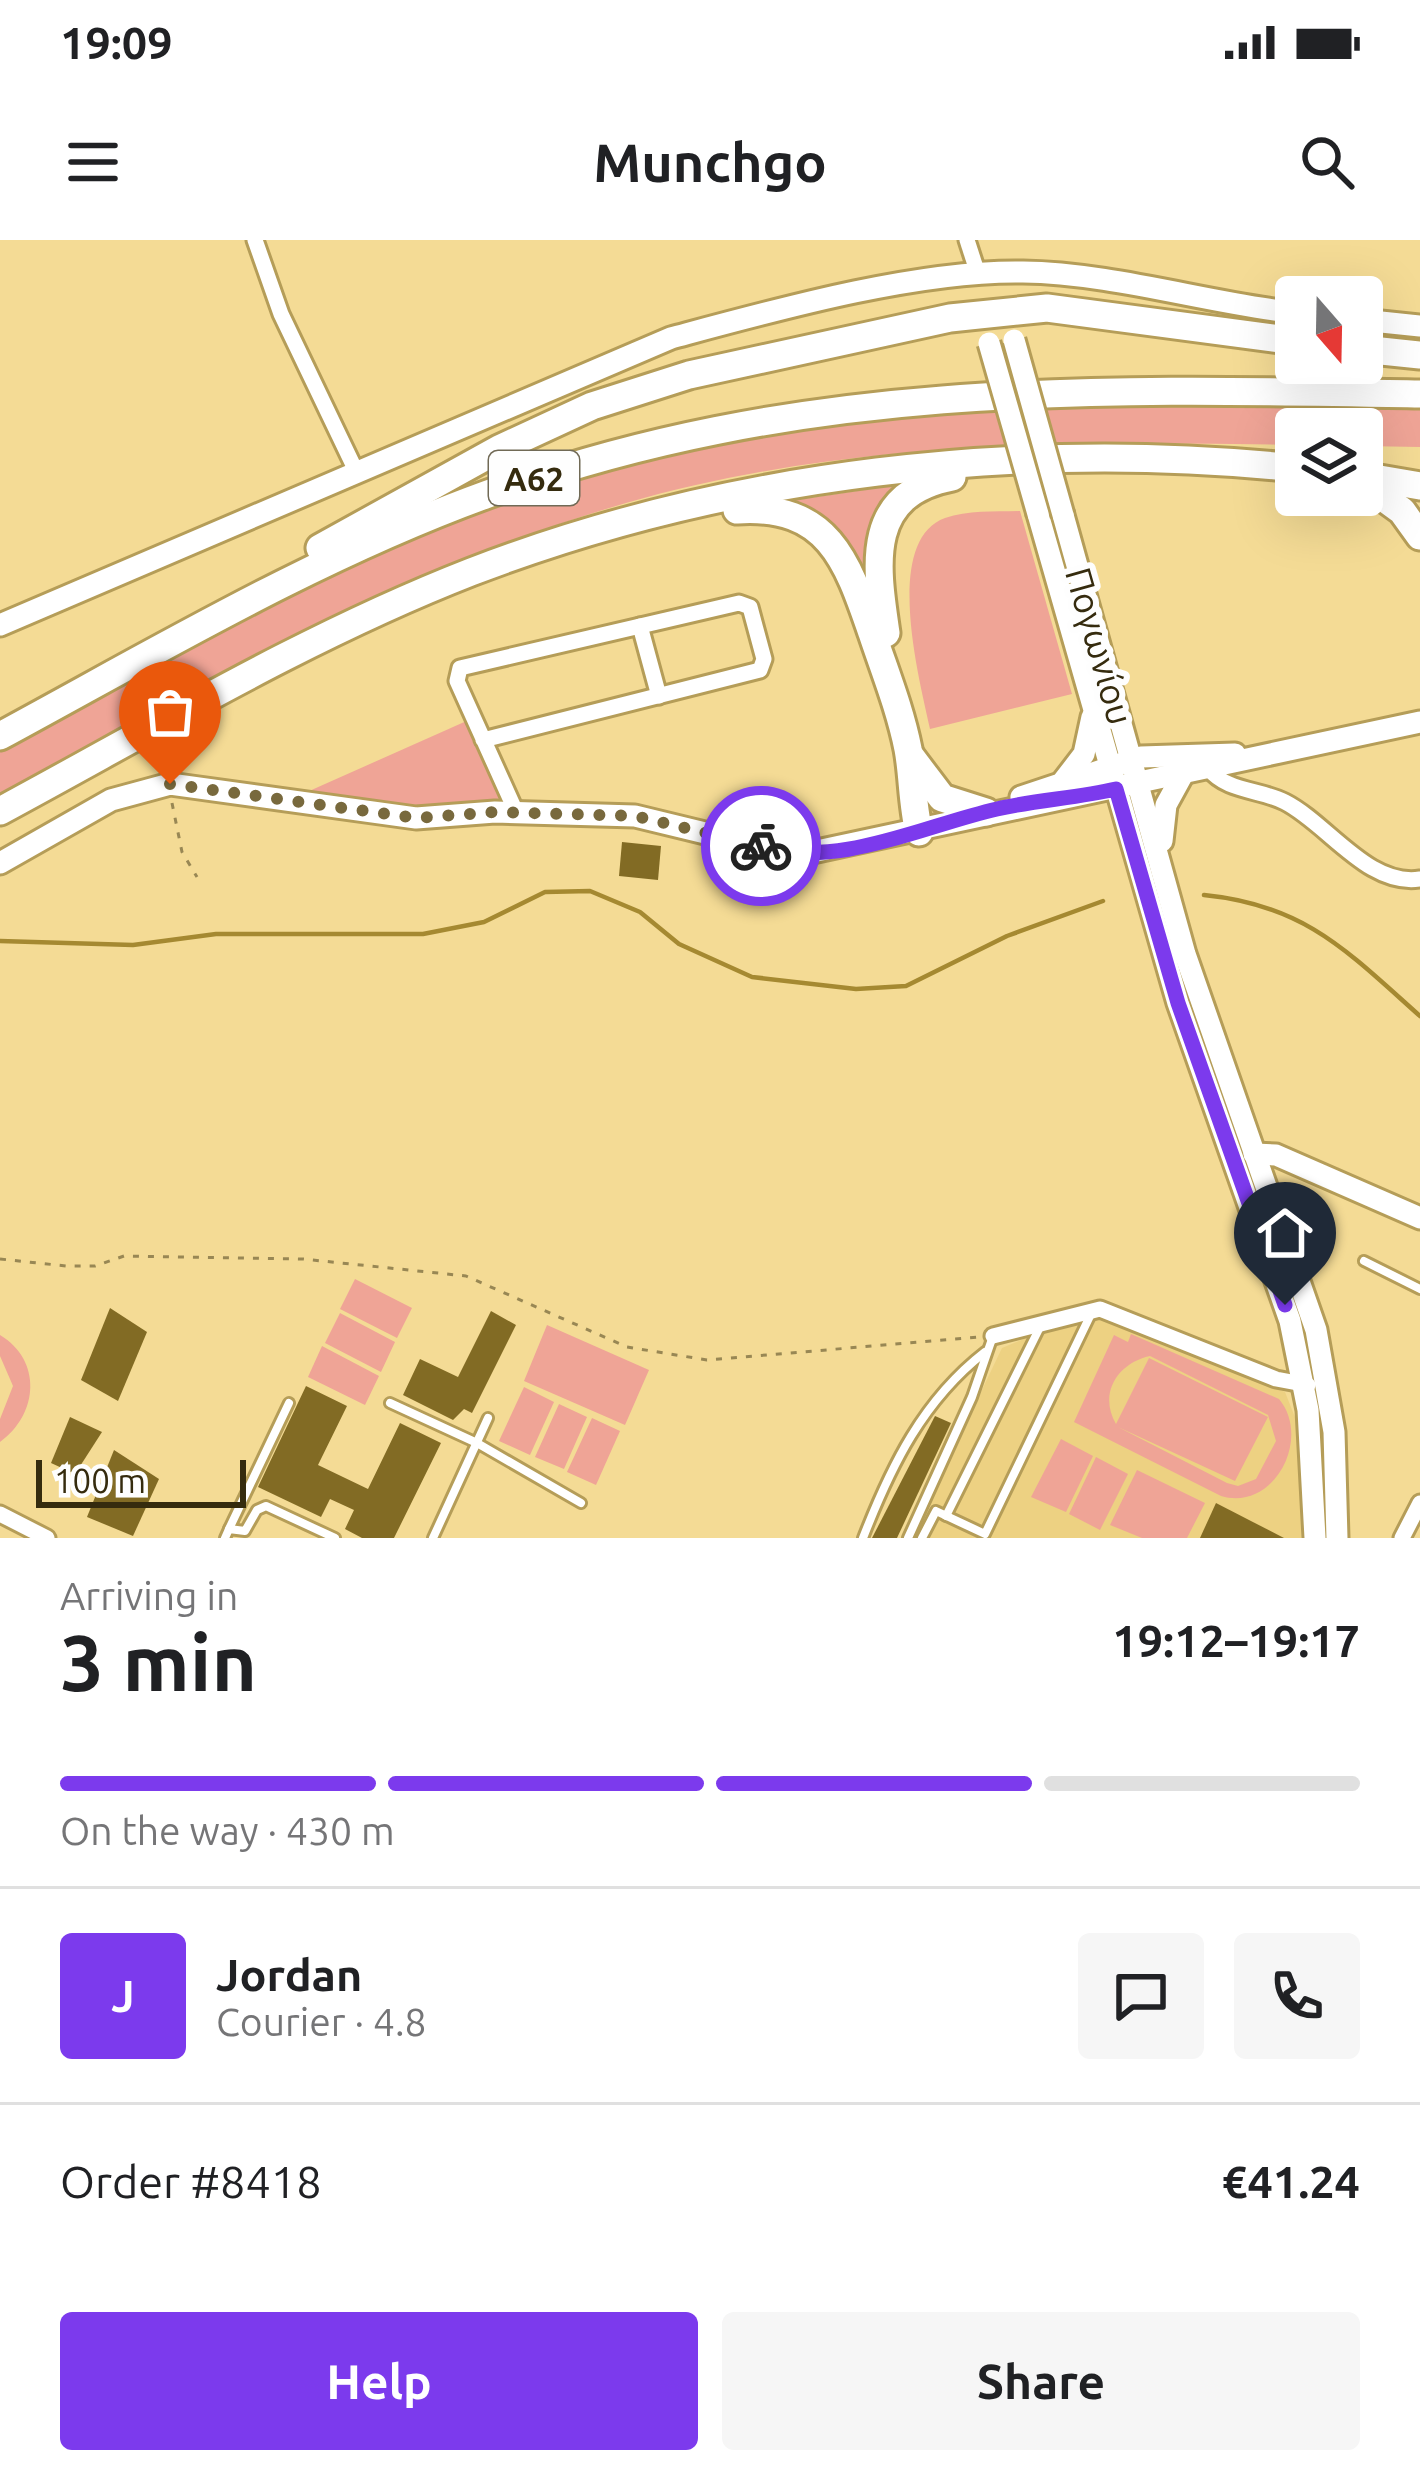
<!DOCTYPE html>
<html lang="en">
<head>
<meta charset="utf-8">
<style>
  body { margin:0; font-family:Ubuntu,sans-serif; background:#f6f6f6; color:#202124; height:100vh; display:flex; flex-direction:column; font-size:45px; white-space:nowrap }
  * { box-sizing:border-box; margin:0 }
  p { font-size:39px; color:#757577 }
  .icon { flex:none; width:66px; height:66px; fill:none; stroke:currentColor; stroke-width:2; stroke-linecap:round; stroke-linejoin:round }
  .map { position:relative; height:1298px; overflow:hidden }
  .details { display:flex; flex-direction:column; background:#fff; flex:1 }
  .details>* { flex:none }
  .needle { width:78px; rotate:160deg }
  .fabs { position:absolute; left:1275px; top:36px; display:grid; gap:24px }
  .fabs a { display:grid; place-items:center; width:108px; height:108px; border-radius:12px; background:#fff; box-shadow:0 12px 48px #0002; font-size:60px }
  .scale { position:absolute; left:36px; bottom:30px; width:210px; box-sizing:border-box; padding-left:12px; border:6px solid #352b0e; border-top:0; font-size:33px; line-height:42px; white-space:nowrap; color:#352b0e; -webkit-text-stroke:9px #fefefe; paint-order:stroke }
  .pin { position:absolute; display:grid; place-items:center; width:102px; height:102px; color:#fff; margin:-123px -51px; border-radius:50% 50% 50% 0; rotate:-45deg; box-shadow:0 0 12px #0007 }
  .pin .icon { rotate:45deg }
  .courier { position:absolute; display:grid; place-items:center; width:120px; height:120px; margin:-60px; border:9px solid #7c3aed; border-radius:50%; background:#fff; color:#222; box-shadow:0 3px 15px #0007 }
  .overview em { font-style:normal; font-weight:600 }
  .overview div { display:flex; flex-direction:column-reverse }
  .overview { display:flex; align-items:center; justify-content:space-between; height:204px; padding:0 60px }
  h1 { font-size:78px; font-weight:600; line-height:90px }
  .bar { display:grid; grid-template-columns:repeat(4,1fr); gap:18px 12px; align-content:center; height:144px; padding:0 60px }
  .bar i { height:15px; border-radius:9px; background:#e0e0e0 }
  .bar .selected { background:#7c3aed }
  .bar p { grid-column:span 4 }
  .line { display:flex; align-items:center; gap:30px; padding:0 60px; border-top:3px solid #e0e0e0 }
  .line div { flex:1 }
  .round { display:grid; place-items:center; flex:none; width:126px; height:126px; border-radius:12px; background:#f6f6f6 }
  .cta { display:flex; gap:24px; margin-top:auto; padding:24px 60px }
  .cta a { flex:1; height:138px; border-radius:12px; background:#7c3aed; color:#fff; font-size:48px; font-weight:600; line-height:138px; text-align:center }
  .cta a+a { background:#f6f6f6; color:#202124 }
  .status { display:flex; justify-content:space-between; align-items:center; height:84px; padding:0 60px; background:#fff; direction:ltr }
  .status svg { height:33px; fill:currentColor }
  header { display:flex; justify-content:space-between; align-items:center; height:156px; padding:0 60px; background:#fff; font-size:54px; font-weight:600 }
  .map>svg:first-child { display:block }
  .built { fill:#edd182 }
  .green { fill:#efa496; fill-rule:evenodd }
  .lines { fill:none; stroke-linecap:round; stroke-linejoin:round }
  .stream { stroke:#a58931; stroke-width:4.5 }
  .building { fill:#826b24 }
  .lane-casing { stroke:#b59d58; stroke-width:14 }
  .street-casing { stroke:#b59d58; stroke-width:21 }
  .secondary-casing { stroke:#b59d58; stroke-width:27 }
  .highway-casing { stroke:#b59d58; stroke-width:33 }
  .path { stroke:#988754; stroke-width:3; stroke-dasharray:6 9; stroke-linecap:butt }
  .lane { stroke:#fff; stroke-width:8 }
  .street { stroke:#fff; stroke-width:15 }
  .secondary { stroke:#fff; stroke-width:21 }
  .highway { stroke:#fff; stroke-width:27 }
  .secondary-bridge-casing { stroke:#b59d58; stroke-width:27; stroke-linecap:butt }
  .secondary-bridge { stroke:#fff; stroke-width:21 }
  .done { stroke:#78693d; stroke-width:12; stroke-dasharray:0 21.6 }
  .route { stroke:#7c3aed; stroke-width:15 }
  .labels { text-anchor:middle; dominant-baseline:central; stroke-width:12; stroke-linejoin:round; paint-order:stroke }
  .shield { fill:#fefefe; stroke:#716a56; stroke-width:3 }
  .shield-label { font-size:33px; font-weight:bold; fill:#352b0e }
  .street-label { font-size:36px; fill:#352b0e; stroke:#fefefe }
</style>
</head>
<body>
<div class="status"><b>19:09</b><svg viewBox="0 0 49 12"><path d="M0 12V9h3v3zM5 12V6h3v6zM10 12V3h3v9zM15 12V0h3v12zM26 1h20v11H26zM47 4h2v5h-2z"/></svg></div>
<header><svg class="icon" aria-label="menu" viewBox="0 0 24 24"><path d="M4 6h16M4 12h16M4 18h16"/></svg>Munchgo<svg class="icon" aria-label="search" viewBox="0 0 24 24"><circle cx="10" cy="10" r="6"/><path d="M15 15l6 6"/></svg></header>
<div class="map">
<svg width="1420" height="1298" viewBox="0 0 1420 1298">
  <rect width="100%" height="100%" fill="#f4db95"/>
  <polygon class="built" points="1100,1079 1285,1152 1300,1190 1301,1298 911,1298 1002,1108 1062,1083"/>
  <g class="green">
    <path d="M 1167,163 L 1420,167 L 1420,207 L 1362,206 L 1362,189 L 1296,189 L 1296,205 C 1072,201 844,200 626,263 C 403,328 203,446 0,556 L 0,512 C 197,401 398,289 618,227 C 797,176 981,166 1167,163 Z"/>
    <polygon points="917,242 866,348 776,263"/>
    <path d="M 1020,271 L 1072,454 L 930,489 C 920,441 882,301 945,278 C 968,270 996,272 1020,271 Z"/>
    <polygon points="471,479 502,560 441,573 307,552"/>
    <polygon points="355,1039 412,1068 397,1098 340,1069"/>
    <polygon points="340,1073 395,1102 381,1132 325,1103"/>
    <polygon points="547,1085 649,1130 625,1185 524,1141"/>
    <path d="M 1131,1094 L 1279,1159 C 1312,1198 1274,1272 1221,1256 L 1074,1182 L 1114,1095 L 1128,1102 ZM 1150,1116 L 1268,1175 L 1276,1201 L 1256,1239 L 1238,1246 L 1227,1243 L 1118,1187 L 1235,1241 L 1268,1177 L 1149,1118 L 1116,1184 C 1098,1153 1118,1123 1150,1116 Z"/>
    <path d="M 0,1095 C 42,1120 39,1174 0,1202 L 0,1179 L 13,1146 L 0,1116 Z"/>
    <polygon points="322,1106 379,1136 365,1165 308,1137"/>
    <polygon points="524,1147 554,1162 530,1215 499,1201"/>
    <polygon points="559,1164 587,1177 564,1229 535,1217"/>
    <polygon points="592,1178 620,1191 596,1245 567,1232"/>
    <polygon points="1061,1199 1093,1216 1066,1272 1031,1257"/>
    <polygon points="1096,1217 1128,1234 1100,1290 1069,1274"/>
    <polygon points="1137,1230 1205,1263 1187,1298 1142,1298 1110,1285"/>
  </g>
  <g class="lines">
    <g class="stream">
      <path d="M 1204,655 C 1305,665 1347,711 1420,776"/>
      <polyline points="0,701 133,705 216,694 423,694 484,682 545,652 590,651 640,672 679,704 752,737 856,749 906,746 1007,696 1103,661"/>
    </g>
  </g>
  <g class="building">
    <polygon points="622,602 661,606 658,640 619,636"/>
    <polygon points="110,1068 147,1092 118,1161 81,1140"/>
    <polygon points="491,1071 516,1085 472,1173 464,1169 453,1180 403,1155 420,1119 458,1137"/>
    <polygon points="306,1146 347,1166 318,1225 368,1249 400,1183 441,1203 394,1298 362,1298 345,1289 354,1270 330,1259 321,1277 258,1247"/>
    <polygon points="935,1176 951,1183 897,1298 872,1298"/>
    <polygon points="70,1177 102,1192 75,1234 51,1223"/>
    <polygon points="114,1210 159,1239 133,1296 87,1277"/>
    <polygon points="1216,1263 1284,1298 1200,1298"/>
  </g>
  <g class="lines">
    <g class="lane-casing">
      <g id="lane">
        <polyline points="1364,1021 1420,1049"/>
        <polyline points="390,1163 477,1203 581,1263"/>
        <polyline points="946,1276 1042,1083"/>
        <polyline points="229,1289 289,1163"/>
        <polyline points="225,1298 229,1289 245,1291 257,1270 266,1266 335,1298"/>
        <polyline points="433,1298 488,1178"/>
        <path d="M 863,1298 C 891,1226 923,1160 985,1112"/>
        <polyline points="908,1298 972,1157 993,1096"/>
        <polyline points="922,1298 936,1271 985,1294 1091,1074"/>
      </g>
    </g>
    <g class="street-casing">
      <g id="street">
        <polyline points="255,0 281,74 356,231"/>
        <polyline points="967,0 978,34"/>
        <polyline points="640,386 659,456"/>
        <polyline points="483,500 760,430 764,419 750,367 739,363 460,428 457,441 517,574"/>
        <path d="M 1209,529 C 1227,552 1260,549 1285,562 C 1328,584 1368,647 1420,639"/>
        <polyline points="993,1096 1100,1069 1276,1139 1308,1145"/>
        <polyline points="0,1274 47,1298"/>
        <polyline points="1402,1298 1420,1263"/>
      </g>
    </g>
    <g class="secondary-casing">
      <g id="secondary">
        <polyline points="1362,80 1420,86"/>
        <polyline points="1038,274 1178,763 1290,1081 1308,1170 1315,1298"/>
        <polyline points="1063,275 1185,714 1316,1090 1334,1192 1337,1298"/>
        <path d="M 0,385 L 671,98 C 775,70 917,30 1023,32 C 1111,33 1208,63 1296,73"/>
        <polyline points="1064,540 1084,514 1092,477"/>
        <polyline points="1021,557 1141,517 1235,514"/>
        <polyline points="1162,601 1166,565 1183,534"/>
        <polyline points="0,623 111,560 170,544 416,578 495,572 635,576 771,609 817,611 1420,482"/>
        <polyline points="1254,914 1276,915 1420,978"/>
      </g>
    </g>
    <g class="highway-casing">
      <g id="highway">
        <polyline points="1362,109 1420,115"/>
        <polyline points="1362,236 1420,246"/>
        <polyline points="1362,242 1402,271 1420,296"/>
        <path d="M 737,270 C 828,264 847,320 872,393 C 885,432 900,469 908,509 C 913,536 912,564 919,592"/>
        <polyline points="320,308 499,209 592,166 689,135 950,78 1047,68 1296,101"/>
        <path d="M 886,393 C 876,325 864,254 952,237"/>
        <path d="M 0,496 C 159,410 317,316 488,254 C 800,141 1094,148 1420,154"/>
        <polyline points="911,517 942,558 986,572"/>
        <path d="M 0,571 C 154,488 307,396 471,332 C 728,233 1022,199 1296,228"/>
      </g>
    </g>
    <g class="path">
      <polyline points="172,563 182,612 197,637"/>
      <polyline points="0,1019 66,1026 95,1026 124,1016 303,1019 466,1036 627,1107 707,1120 979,1097"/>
    </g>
    <use href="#lane" class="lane"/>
    <use href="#street" class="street"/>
    <use href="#secondary" class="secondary"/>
    <use href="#highway" class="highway"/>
    <g class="secondary-bridge-casing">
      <g id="secondary-bridge">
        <polyline points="1014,100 1063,275"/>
        <polyline points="989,103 1038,274"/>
      </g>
    </g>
    <use href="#secondary-bridge" class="secondary-bridge"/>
  </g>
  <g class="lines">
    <polyline class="done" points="170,544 416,578 495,572 635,576 761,606"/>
    <path class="route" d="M 761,606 C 839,629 922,586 997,569 C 1036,560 1077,558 1116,549 L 1178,763 L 1285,1065"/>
  </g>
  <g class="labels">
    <rect class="shield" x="489" y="211" width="90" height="54" rx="9"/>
    <g class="shield-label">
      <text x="534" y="238">Α62</text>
    </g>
    <g class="street-label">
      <text transform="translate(1100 406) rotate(74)">Πογωνίου</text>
    </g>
  </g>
</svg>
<div class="fabs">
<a><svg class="needle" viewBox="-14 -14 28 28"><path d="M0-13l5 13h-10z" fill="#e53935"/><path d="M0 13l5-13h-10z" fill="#757577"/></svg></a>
<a><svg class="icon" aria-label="layers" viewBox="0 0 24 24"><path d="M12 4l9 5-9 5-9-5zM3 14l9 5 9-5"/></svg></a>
</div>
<div class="scale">100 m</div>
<div class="pin" style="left:170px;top:544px;background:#ea580c"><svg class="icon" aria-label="bag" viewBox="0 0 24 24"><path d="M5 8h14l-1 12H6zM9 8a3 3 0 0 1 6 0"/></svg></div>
<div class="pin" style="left:1285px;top:1065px;background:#1f2937"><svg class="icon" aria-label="home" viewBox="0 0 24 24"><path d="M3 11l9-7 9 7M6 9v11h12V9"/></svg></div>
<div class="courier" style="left:761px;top:606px"><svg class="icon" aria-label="bike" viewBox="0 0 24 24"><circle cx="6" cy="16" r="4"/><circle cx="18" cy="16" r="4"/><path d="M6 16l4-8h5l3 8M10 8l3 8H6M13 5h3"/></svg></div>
</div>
<section class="details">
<div class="overview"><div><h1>3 min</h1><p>Arriving in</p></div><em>19:12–19:17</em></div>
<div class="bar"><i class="selected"></i><i class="selected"></i><i class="selected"></i><i></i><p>On the way · 430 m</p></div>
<div class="line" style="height:216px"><b class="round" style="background:#7c3aed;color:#fff">J</b><div><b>Jordan</b><p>Courier · 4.8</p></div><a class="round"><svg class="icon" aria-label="chat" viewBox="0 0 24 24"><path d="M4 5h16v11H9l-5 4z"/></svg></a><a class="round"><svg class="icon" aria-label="phone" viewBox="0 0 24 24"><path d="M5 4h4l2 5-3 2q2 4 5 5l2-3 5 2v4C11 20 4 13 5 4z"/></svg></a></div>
<div class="line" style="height:156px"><div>Order #8418</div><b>€41.24</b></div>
<div class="cta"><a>Help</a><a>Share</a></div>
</section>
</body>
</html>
